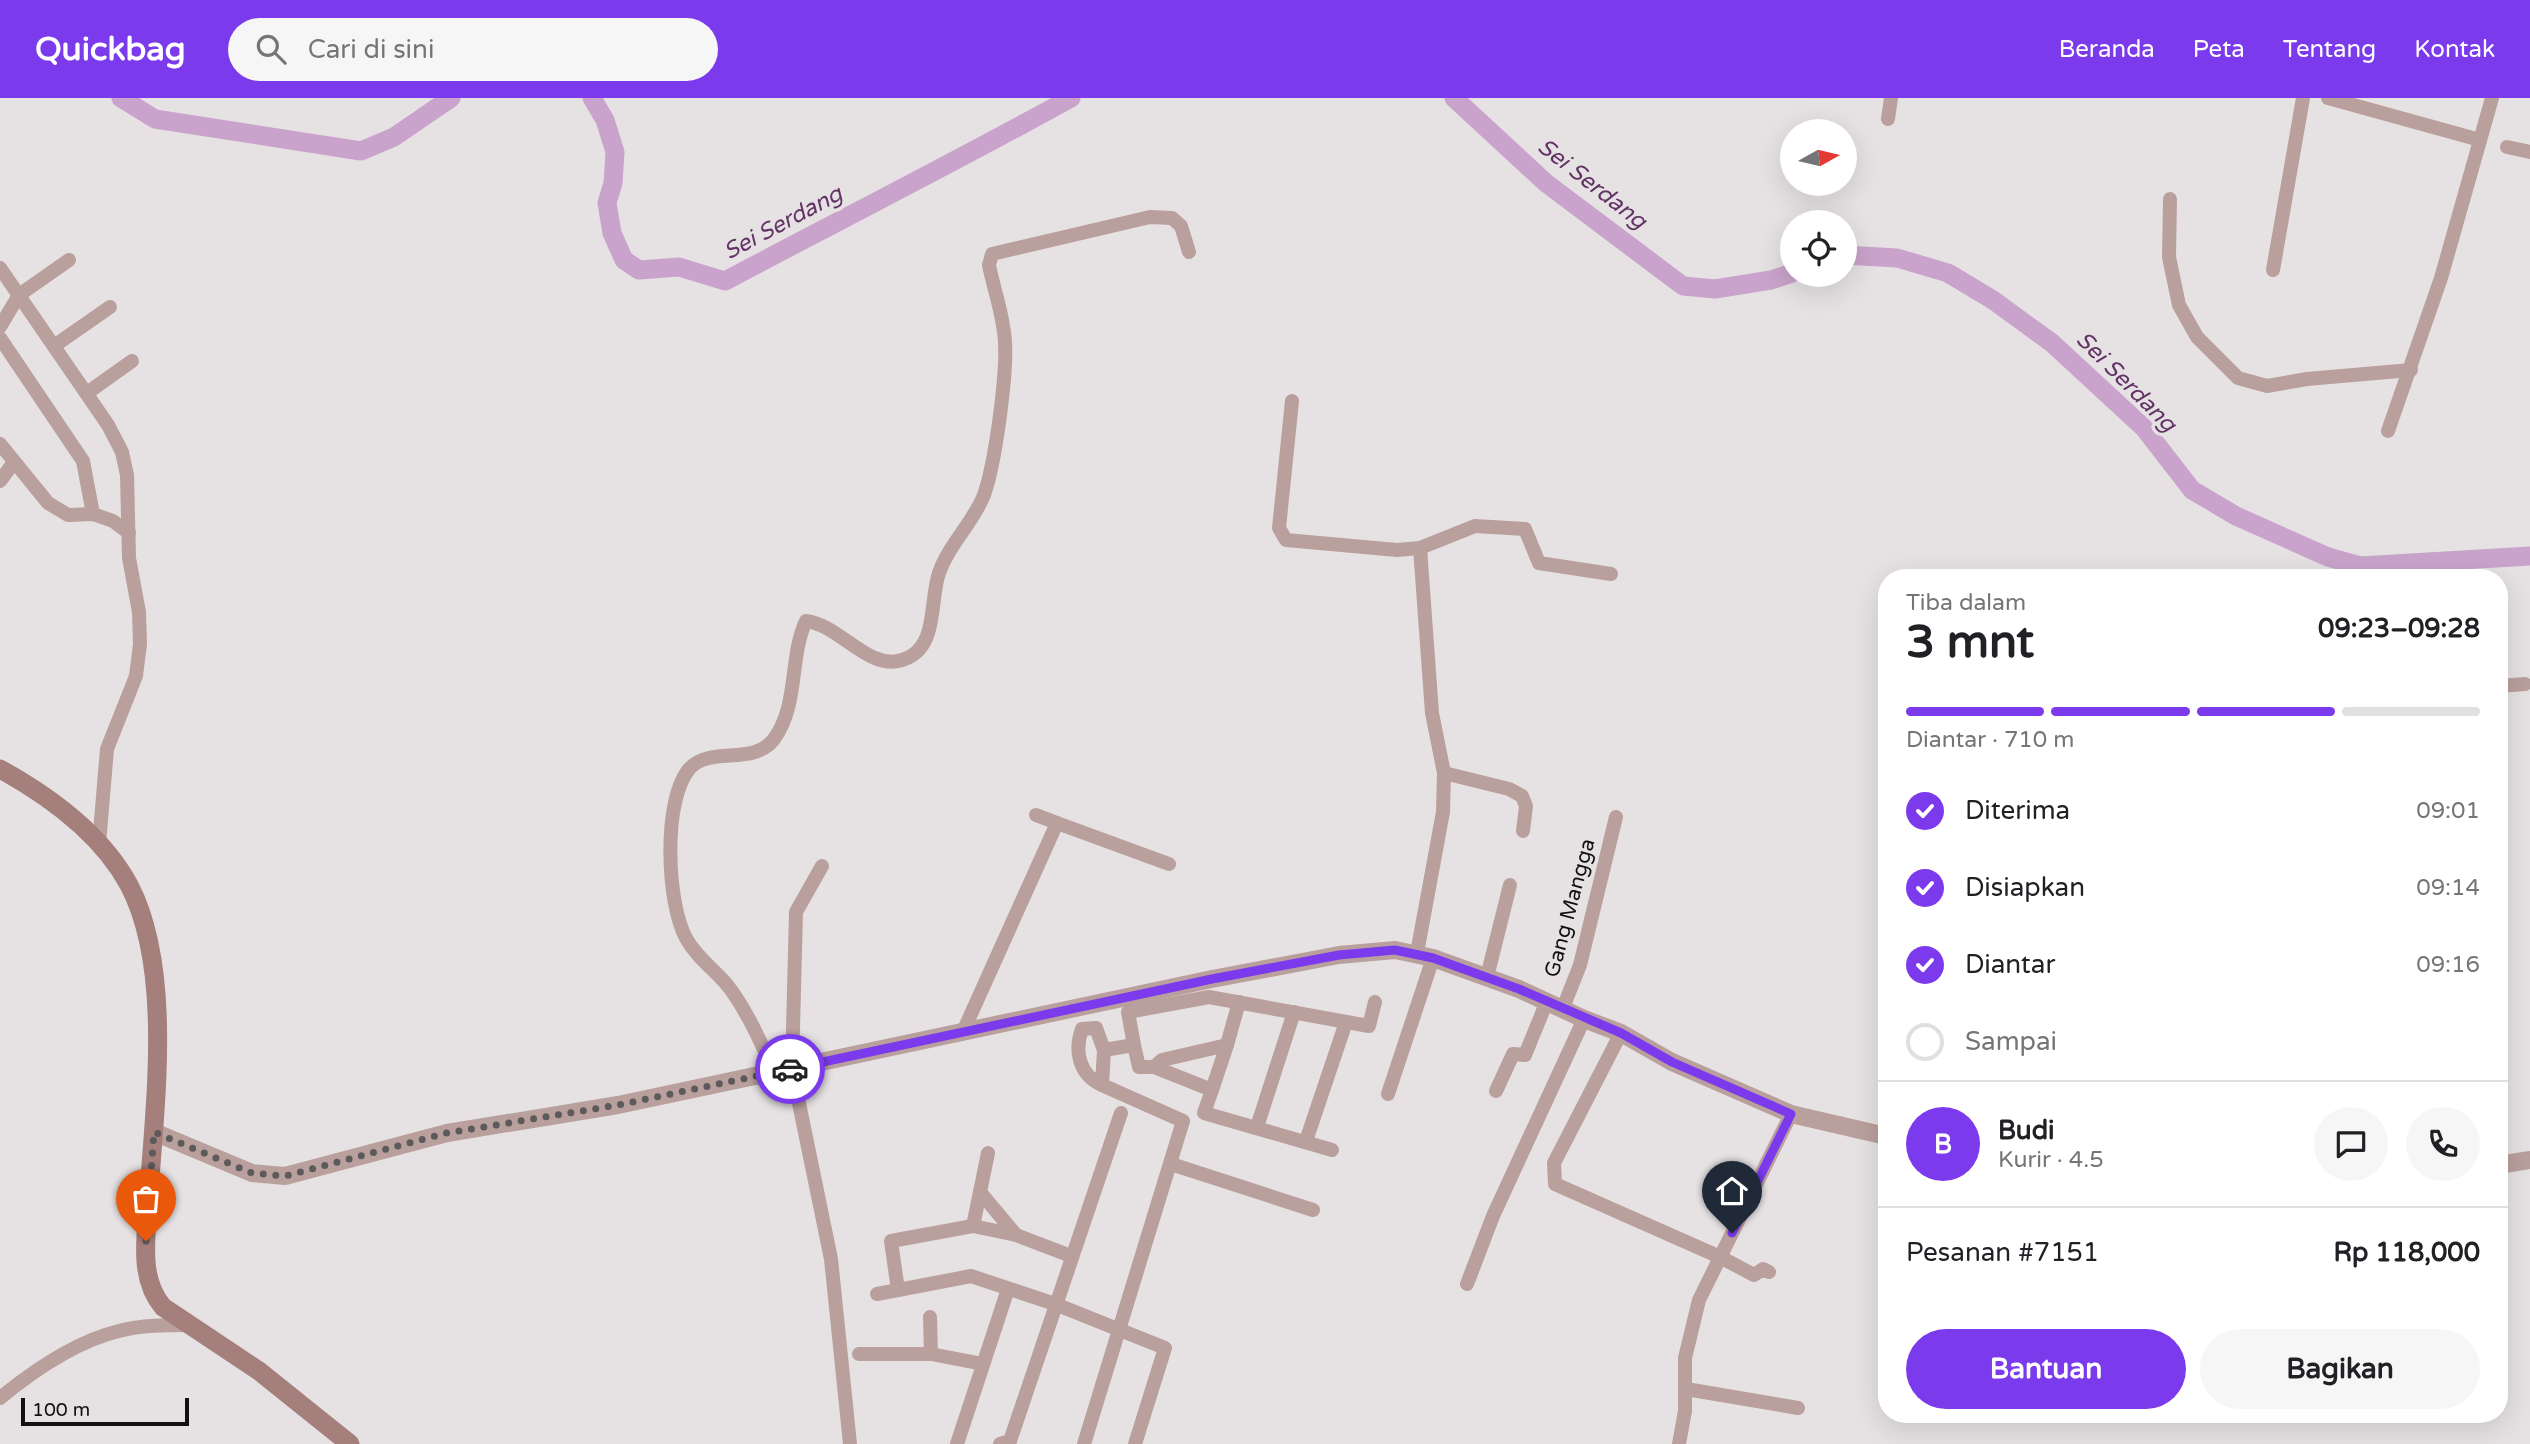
<!DOCTYPE html>
<html lang="id">
<head>
<meta charset="utf-8">
<style>
  body { margin:0; font-family:"Varela Round",sans-serif; background:#f6f6f6; color:#202124; height:100vh; display:flex; flex-direction:column; font-size:26px; white-space:nowrap }
  * { box-sizing:border-box; margin:0 }
  p { font-size:23px; color:#757577 }
  .icon { flex:none; width:38px; height:38px; fill:none; stroke:currentColor; stroke-width:2; stroke-linecap:round; stroke-linejoin:round }
  .map { position:relative; flex:1; overflow:hidden }
  .drawer { position:absolute; left:1878px; top:471px; width:630px; height:854px; display:flex; flex-direction:column; background:#fff; border-radius:28px; box-shadow:0 7px 28px #0002 }
  .drawer>* { flex:none }
  .needle { width:46px; rotate:82deg }
  .controls { position:absolute; left:1780px; top:21px; display:grid; gap:14px }
  .controls a { display:grid; place-items:center; width:77px; height:77px; border-radius:50%; background:#fff; box-shadow:0 7px 28px #0002; font-size:35px }
  .scale { position:absolute; left:21px; bottom:18px; width:168px; box-sizing:border-box; padding-left:7px; border:4px solid #121111; border-top:0; font-size:19px; line-height:24px; white-space:nowrap; color:#121111; -webkit-text-stroke:5px #e6e2e3; paint-order:stroke }
  .pin { position:absolute; display:grid; place-items:center; width:60px; height:60px; color:#fff; margin:-72px -30px; border-radius:50% 50% 50% 0; rotate:-45deg; box-shadow:0 0 7px #0007 }
  .pin .icon { rotate:45deg }
  .courier { position:absolute; display:grid; place-items:center; width:70px; height:70px; margin:-35px; border:5px solid #7c3aed; border-radius:50%; background:#fff; color:#222; box-shadow:0 2px 9px #0007 }
  .summary em { font-style:normal; font-weight:800 }
  .summary div { display:flex; flex-direction:column-reverse }
  .summary { display:flex; align-items:center; justify-content:space-between; height:119px; padding:0 28px }
  h1 { font-size:46px; font-weight:800; line-height:52px }
  .bar { display:grid; grid-template-columns:repeat(4,1fr); gap:10px 7px; align-content:center; height:84px; padding:0 28px }
  .bar i { height:9px; border-radius:5px; background:#e0e0e0 }
  .bar .selected { background:#7c3aed }
  .bar p { grid-column:span 4 }
  .line { display:flex; align-items:center; gap:18px; padding:0 28px; border-top:2px solid #e0e0e0 }
  .line div { flex:1 }
  .round { display:grid; place-items:center; flex:none; width:74px; height:74px; border-radius:37px; background:#f6f6f6 }
  ol { padding:0 28px; list-style:none }
  li { display:flex; align-items:center; gap:21px; height:77px }
  li p { margin-inline-start:auto }
  li .icon { padding:7px; border-radius:50%; background:#7c3aed; color:#fff; stroke-width:4 }
  li:last-child { color:#757577 }
  li i { width:38px; height:38px; border:4px solid #e0e0e0; border-radius:50% }
  .cta { display:flex; gap:14px; margin-top:auto; padding:14px 28px }
  .cta a { flex:1; height:80px; border-radius:42px; background:#7c3aed; color:#fff; font-size:28px; font-weight:800; line-height:80px; text-align:center }
  .cta a+a { background:#f6f6f6; color:#202124 }
  header { display:flex; align-items:center; gap:42px; box-sizing:border-box; height:98px; padding:0 35px; background:#7c3aed; color:#fff }
  header strong { font-size:33px }
  nav { display:flex; gap:38px; margin-inline-start:auto; font-size:24px }
  .search { width:490px; height:63px; background:#f6f6f6; display:flex; align-items:center; gap:18px; box-sizing:border-box; padding:0 24px; border-radius:38px; color:#757577; font-size:26px }
  .map>svg:first-child { display:block }
  .lines { fill:none; stroke-linecap:round; stroke-linejoin:round }
  .river { stroke:#c9a3cb; stroke-width:19 }
  .minor { stroke:#baa09d; stroke-width:14 }
  .tertiary { stroke:#baa09d; stroke-width:18 }
  .secondary { stroke:#a57f7b; stroke-width:19 }
  .done { stroke:#5c5a5a; stroke-width:7; stroke-dasharray:0 12.6 }
  .route { stroke:#7c3aed; stroke-width:9 }
  .labels { text-anchor:middle; dominant-baseline:central; stroke-width:7; stroke-linejoin:round; paint-order:stroke }
  .street-label { font-size:21px; fill:#121111; stroke:#e6e2e3 }
  .water-label { font-size:23px; font-style:italic; fill:#633366; stroke:#e6e2e3 }
</style>
</head>
<body>
<header>
<strong>Quickbag</strong>
<div class="search"><svg class="icon" aria-label="search" viewBox="0 0 24 24"><circle cx="10" cy="10" r="6"/><path d="M15 15l6 6"/></svg>Cari di sini</div>
<nav><a>Beranda</a><a>Peta</a><a>Tentang</a><a>Kontak</a></nav>
</header>
<div class="map">
<svg width="2530" height="1346" viewBox="0 0 2530 1346">
  <rect width="100%" height="100%" fill="#e6e2e3"/>
  <g class="lines">
    <g class="river">
      <polyline points="121,0 155,21 361,53 394,39 451,0"/>
      <path d="M 592,0 L 605,22 L 615,54 L 613,85 L 607,105 L 612,135 L 624,162 L 639,172 L 679,169 L 725,183 C 840,122 957,63 1071,0"/>
      <polyline points="1454,0 1546,85 1683,188 1715,191 1771,182 1792,175"/>
      <polyline points="1844,157 1897,160 1948,175 1993,202 2052,245 2144,330 2192,392 2236,418 2328,459 2360,468 2530,458"/>
    </g>
    <g class="minor">
      <polyline points="2328,0 2480,42"/>
      <polyline points="1888,21 1891,0"/>
      <polyline points="2507,49 2530,54"/>
      <polyline points="2170,101 2169,159 2179,207 2197,239 2238,280 2267,288 2307,281 2411,272"/>
      <polyline points="0,170 108,327 122,354 127,377 129,460 139,514 140,546 136,578 107,651 99,746"/>
      <polyline points="2273,172 2303,0"/>
      <polyline points="0,229 19,197 69,162"/>
      <polyline points="0,240 83,363 93,416"/>
      <polyline points="54,248 110,209"/>
      <polyline points="87,295 132,263"/>
      <polyline points="1292,303 1279,430 1286,442 1397,452 1420,450 1475,428 1525,431 1539,465 1611,476"/>
      <polyline points="2388,333 2441,180 2492,0"/>
      <polyline points="0,346 48,405 68,417 93,416 113,423 129,435"/>
      <polyline points="0,383 14,364"/>
      <polyline points="2499,588 2525,586"/>
      <polyline points="1444,675 1509,691 1522,698 1526,708 1523,733"/>
      <polyline points="1036,717 1057,725"/>
      <polyline points="822,768 796,814 792,971 831,1161 850,1346"/>
      <polyline points="1417,855 1443,714 1444,675 1432,615 1420,450"/>
      <polyline points="1487,879 1510,787"/>
      <polyline points="1563,910 1580,867 1616,719"/>
      <polyline points="1621,935 1554,1065 1555,1086 1720,1159 1754,1177 1763,1171 1769,1174"/>
      <polyline points="962,936 1057,725 1169,766"/>
      <polyline points="1134,947 1139,969 1154,969 1162,962 1227,947 1239,904"/>
      <polyline points="1104,952 1134,947 1128,914 1209,899 1369,928 1375,904"/>
      <polyline points="1154,969 1212,992 1227,947"/>
      <path d="M 774,972 C 760,944 748,914 728,888 C 715,872 696,859 686,840 C 667,806 662,701 690,670 C 711,648 754,668 774,641 C 799,607 789,559 806,523 C 840,527 868,573 902,562 C 939,551 929,504 939,475 C 949,446 973,425 984,397 C 995,366 1007,278 1005,245 C 1004,218 994,193 989,167 L 992,156 L 1150,119 L 1172,120 L 1181,128 L 1189,154"/>
      <polyline points="1212,992 1204,1015 1332,1052"/>
      <polyline points="1496,993 1513,956 1525,957 1547,903"/>
      <polyline points="1388,996 1433,860"/>
      <polyline points="1257,1029 1294,914"/>
      <polyline points="1306,1043 1346,924"/>
      <polyline points="988,1055 980,1094 1016,1137"/>
      <polyline points="1171,1066 1313,1112"/>
      <polyline points="973,1128 980,1094"/>
      <polyline points="1467,1186 1493,1118 1584,921"/>
      <polyline points="898,1192 891,1143 973,1128 1016,1137 1071,1158"/>
      <polyline points="877,1196 971,1178 1055,1206 1165,1250 1135,1346"/>
      <polyline points="930,1219 931,1256"/>
      <polyline points="859,1256 931,1256 983,1266"/>
      <polyline points="1686,1291 1798,1310"/>
      <path d="M 0,1300 C 33,1273 77,1243 119,1233 C 142,1227 166,1227 190,1227"/>
      <polyline points="957,1346 1008,1191"/>
      <polyline points="1000,1346 1010,1343 1121,1015"/>
      <path d="M 1084,1346 L 1183,1023 L 1102,987 C 1079,977 1074,953 1082,931 L 1096,930 L 1104,952 L 1102,987"/>
      <polyline points="1679,1346 1685,1313 1685,1260 1699,1202 1791,1016"/>
    </g>
    <g class="tertiary">
      <polyline points="154,1034 252,1075 285,1078 447,1035 618,1007 1212,881 1339,857 1395,852 1433,860 1519,891 1584,921 1621,935 1672,964 1791,1016 1886,1038"/>
      <polyline points="2499,1067 2530,1062"/>
    </g>
    <path class="secondary" d="M 0,671 C 49,698 102,737 129,787 C 174,872 154,1013 148,1107 C 146,1141 139,1181 163,1209 L 259,1273 L 350,1346"/>
  </g>
  <g class="lines">
    <polyline class="done" points="146,1143 154,1034 252,1075 285,1078 447,1035 618,1007 790,971"/>
    <polyline class="route" points="790,971 1212,881 1339,857 1395,852 1433,860 1519,891 1621,935 1672,964 1791,1016 1732,1135"/>
  </g>
  <g class="labels">
    <g class="street-label">
      <text transform="translate(1570 810) rotate(-75)">Gang Mangga</text>
    </g>
    <g class="water-label">
      <text transform="translate(1592 86) rotate(38)">Sei Serdang</text>
      <text transform="translate(783 125) rotate(-28)">Sei Serdang</text>
      <text transform="translate(2126 284) rotate(45)">Sei Serdang</text>
    </g>
  </g>
</svg>
<div class="controls">
<a><svg class="needle" viewBox="-14 -14 28 28"><path d="M0-13l5 13h-10z" fill="#e53935"/><path d="M0 13l5-13h-10z" fill="#757577"/></svg></a>
<a><svg class="icon" aria-label="locate" viewBox="0 0 24 24"><circle cx="12" cy="12" r="6"/><path d="M12 2v4M12 18v4M2 12h4M18 12h4"/></svg></a>
</div>
<div class="scale">100 m</div>
<div class="pin" style="left:146px;top:1143px;background:#ea580c"><svg class="icon" aria-label="bag" viewBox="0 0 24 24"><path d="M5 8h14l-1 12H6zM9 8a3 3 0 0 1 6 0"/></svg></div>
<div class="pin" style="left:1732px;top:1135px;background:#1f2937"><svg class="icon" aria-label="home" viewBox="0 0 24 24"><path d="M3 11l9-7 9 7M6 9v11h12V9"/></svg></div>
<div class="courier" style="left:790px;top:971px"><svg class="icon" aria-label="car" viewBox="0 0 24 24"><path d="M5 17H2v-5l4-1 3-4h7l3 4 3 1v5h-3M9 17h6M6 11h13"/><circle cx="7" cy="17" r="2"/><circle cx="17" cy="17" r="2"/></svg></div>
<section class="drawer">
<div class="summary"><div><h1>3 mnt</h1><p>Tiba dalam</p></div><em>09:23–09:28</em></div>
<div class="bar"><i class="selected"></i><i class="selected"></i><i class="selected"></i><i></i><p>Diantar · 710 m</p></div>
<ol>
<li><svg class="icon" aria-label="check" viewBox="0 0 24 24"><path d="M5 12l5 5 9-10"/></svg>Diterima<p>09:01</p></li>
<li><svg class="icon" aria-label="check" viewBox="0 0 24 24"><path d="M5 12l5 5 9-10"/></svg>Disiapkan<p>09:14</p></li>
<li><svg class="icon" aria-label="check" viewBox="0 0 24 24"><path d="M5 12l5 5 9-10"/></svg>Diantar<p>09:16</p></li>
<li><i></i>Sampai</li>
</ol>
<div class="line" style="height:126px"><b class="round" style="background:#7c3aed;color:#fff">B</b><div><b>Budi</b><p>Kurir · 4.5</p></div><a class="round"><svg class="icon" aria-label="chat" viewBox="0 0 24 24"><path d="M4 5h16v11H9l-5 4z"/></svg></a><a class="round"><svg class="icon" aria-label="phone" viewBox="0 0 24 24"><path d="M5 4h4l2 5-3 2q2 4 5 5l2-3 5 2v4C11 20 4 13 5 4z"/></svg></a></div>
<div class="line" style="height:91px"><div>Pesanan #7151</div><b>Rp 118,000</b></div>
<div class="cta"><a>Bantuan</a><a>Bagikan</a></div>
</section>
</div>
</body>
</html>
